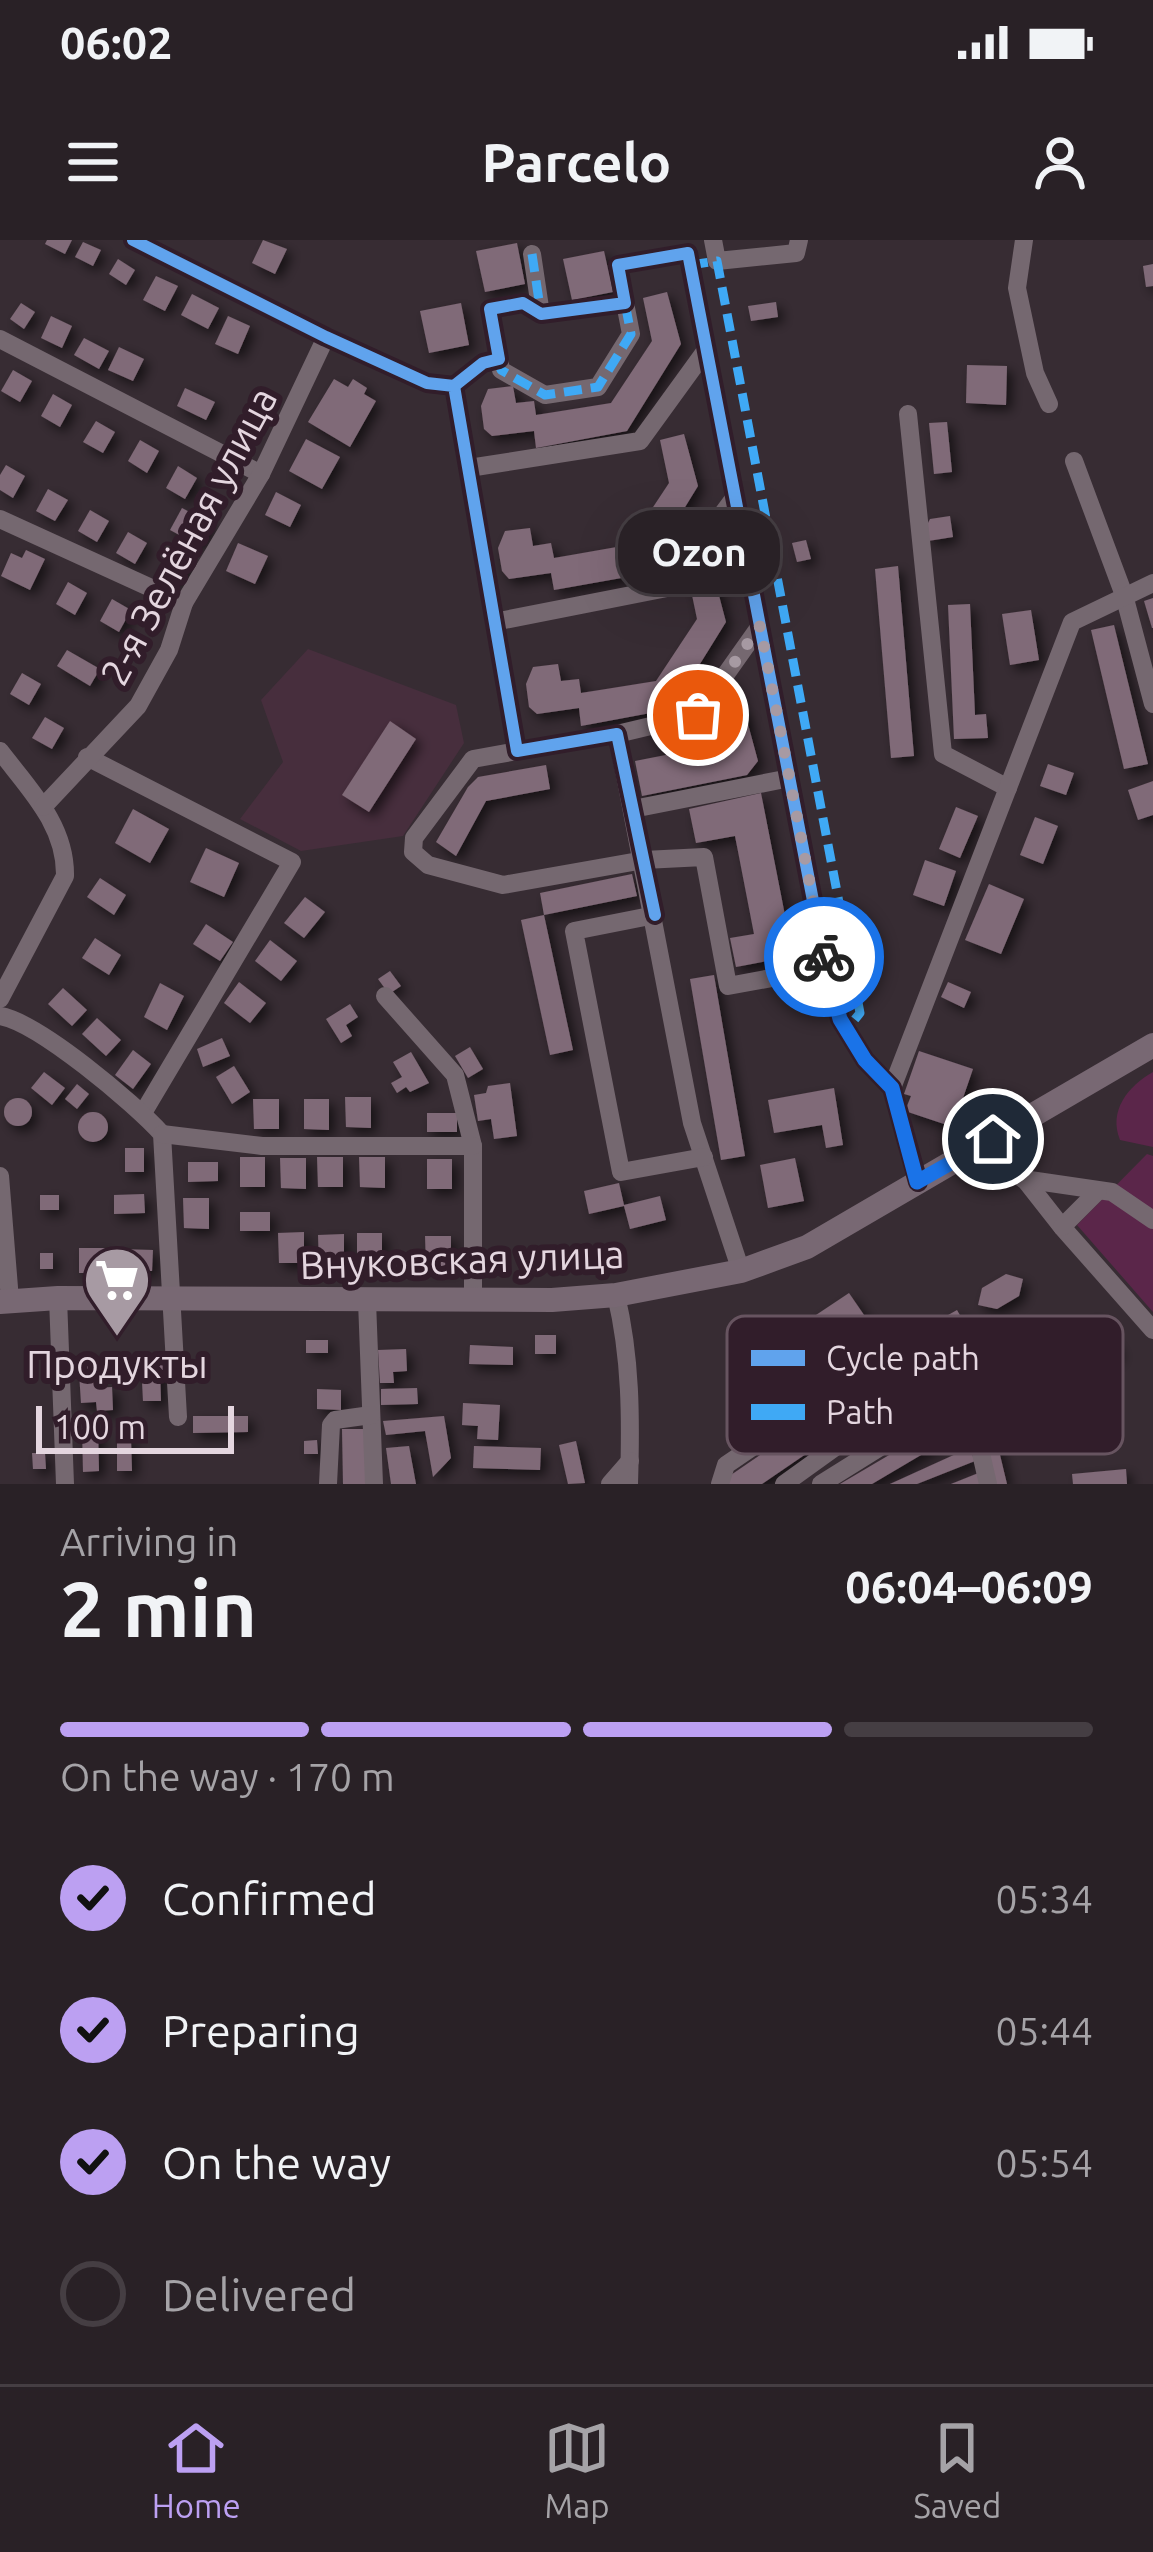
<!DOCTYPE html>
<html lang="en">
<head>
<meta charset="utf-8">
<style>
  body { margin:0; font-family:Ubuntu,sans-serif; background:#352e32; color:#f1f3f6; height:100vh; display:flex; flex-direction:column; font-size:45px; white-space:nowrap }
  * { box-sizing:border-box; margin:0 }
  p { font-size:39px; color:#a5a3a7 }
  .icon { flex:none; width:66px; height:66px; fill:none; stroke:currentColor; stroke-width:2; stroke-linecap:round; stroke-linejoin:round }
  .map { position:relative; height:1244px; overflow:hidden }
  .details { display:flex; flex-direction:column; background:#292126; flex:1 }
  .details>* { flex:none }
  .scale { position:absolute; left:36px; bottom:30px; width:198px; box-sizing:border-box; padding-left:12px; border:6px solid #e4d6df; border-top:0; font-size:33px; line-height:42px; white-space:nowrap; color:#e4d6df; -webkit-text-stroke:9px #311d2a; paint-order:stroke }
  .pin { position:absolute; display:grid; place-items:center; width:102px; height:102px; color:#fff; margin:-51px; border:6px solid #fff; border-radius:50%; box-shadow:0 3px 12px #0007 }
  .courier { position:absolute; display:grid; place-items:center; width:120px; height:120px; margin:-60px; border:9px solid #1a73e8; border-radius:50%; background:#fff; color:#222; box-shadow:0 3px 15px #0007 }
  .bubble { position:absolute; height:84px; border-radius:36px; background:#292126; box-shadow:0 12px 48px #0002,0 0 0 3px #453e43; font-size:39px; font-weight:700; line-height:84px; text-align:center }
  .head em { font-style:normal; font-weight:700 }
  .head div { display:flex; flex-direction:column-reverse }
  .head { display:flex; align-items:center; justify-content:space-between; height:204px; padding:0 60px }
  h1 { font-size:78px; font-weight:700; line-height:90px }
  .bar { display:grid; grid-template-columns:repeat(4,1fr); gap:18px 12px; align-content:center; height:144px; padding:0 60px }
  .bar i { height:15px; border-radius:9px; background:#453e43 }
  .bar .selected { background:#bca0f2 }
  .bar p { grid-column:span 4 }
  ol { padding:0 60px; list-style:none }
  li { display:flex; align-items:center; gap:36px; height:132px }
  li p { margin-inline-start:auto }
  li .icon { padding:12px; border-radius:50%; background:#bca0f2; color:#111; stroke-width:4 }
  li:last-child { color:#a5a3a7 }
  li i { width:66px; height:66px; border:6px solid #453e43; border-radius:50% }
  .status { display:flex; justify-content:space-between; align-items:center; height:84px; padding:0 60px; background:#292126; direction:ltr }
  .status svg { height:33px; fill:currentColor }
  header { display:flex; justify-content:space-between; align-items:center; height:156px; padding:0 60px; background:#292126; font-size:54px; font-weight:700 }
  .dock { display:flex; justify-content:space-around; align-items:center; height:168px; border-top:3px solid #453e43; background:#292126; font-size:33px; color:#a5a3a7 }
  .dock a { display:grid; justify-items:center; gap:6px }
  .dock .selected { color:#bca0f2 }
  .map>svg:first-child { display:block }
  .built { fill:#472e3d }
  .green { fill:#5b264a }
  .building { fill:#806a78; filter:url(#shadow) }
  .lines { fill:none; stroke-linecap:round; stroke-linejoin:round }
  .minor { stroke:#756870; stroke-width:18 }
  .major { stroke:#786873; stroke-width:24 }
  .quiet { stroke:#3fa9f5; stroke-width:9; stroke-dasharray:18 9; stroke-linecap:butt }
  .cycleway-casing { stroke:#311d2a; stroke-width:20 }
  .cycleway { stroke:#60a3ed; stroke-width:12 }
  .done { stroke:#a79aa3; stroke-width:12; stroke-dasharray:0 21.6 }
  .route { stroke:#1a73e8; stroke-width:15 }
  .labels { text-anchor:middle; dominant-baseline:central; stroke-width:12; stroke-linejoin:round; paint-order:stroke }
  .street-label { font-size:39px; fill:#e4d6df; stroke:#311d2a }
  .poi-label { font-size:39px; fill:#e4d6df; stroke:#311d2a }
  .key { fill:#311d2a; stroke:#675460; stroke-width:3 }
  .key-label { font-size:33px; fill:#e4d6df }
</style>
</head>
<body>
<div class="status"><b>06:02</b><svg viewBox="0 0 49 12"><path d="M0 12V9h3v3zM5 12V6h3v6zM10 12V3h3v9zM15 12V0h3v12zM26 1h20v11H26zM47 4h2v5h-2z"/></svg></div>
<header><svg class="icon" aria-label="menu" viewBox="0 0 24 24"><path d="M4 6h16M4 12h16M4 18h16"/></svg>Parcelo<svg class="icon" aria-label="person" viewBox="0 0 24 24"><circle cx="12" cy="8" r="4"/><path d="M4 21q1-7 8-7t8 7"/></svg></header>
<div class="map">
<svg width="1153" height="1244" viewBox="0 0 1153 1244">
  <defs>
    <filter id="shadow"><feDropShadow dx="5.5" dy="5.5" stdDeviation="6" flood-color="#0009"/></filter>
  </defs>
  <rect width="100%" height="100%" fill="#372c33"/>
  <polygon class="built" points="308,409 456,465 464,503 403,596 301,611 240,579 283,522 261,460"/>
  <g class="green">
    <path d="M 1153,832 L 1153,907 L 1120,900 C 1108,871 1128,846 1153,832 Z"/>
    <polygon points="1147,914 1153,916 1153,1072 1077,985"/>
  </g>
  <g class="building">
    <polygon points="47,0 72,0 65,14 45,4"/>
    <polygon points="263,0 287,9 275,34 252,23"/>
    <polygon points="83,2 101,10 93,26 75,17"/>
    <polygon points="517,3 525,44 485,52 476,11"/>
    <polygon points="604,11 613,52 572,60 563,19"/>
    <polygon points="118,19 135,30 126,45 109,34"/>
    <polygon points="1153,24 1153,46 1146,47 1143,26"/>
    <polygon points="156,36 178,46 165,71 143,60"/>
    <polygon points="667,52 681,104 627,191 536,208 534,191 492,196 484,189 481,166 488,149 513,146 516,163 534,161 536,175 611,163 652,101 643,58"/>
    <polygon points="192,54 219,68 208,89 181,75"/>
    <polygon points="776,62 778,77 751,81 748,66"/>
    <polygon points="21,63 35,72 24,89 10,79"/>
    <polygon points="461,63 469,105 429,113 420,71"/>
    <polygon points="51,76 72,86 62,108 41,98"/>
    <polygon points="228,76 250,86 238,114 215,104"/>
    <polygon points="84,98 109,111 99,129 74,115"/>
    <polygon points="119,107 144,119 133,141 108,130"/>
    <polygon points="967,125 1007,126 1006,165 966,163"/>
    <polygon points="13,130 32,141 20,162 1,151"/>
    <polygon points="334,139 348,147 353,139 367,148 364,154 376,161 350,207 308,182"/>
    <polygon points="185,148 215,162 206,180 177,166"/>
    <polygon points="53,154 72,165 60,187 41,176"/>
    <polygon points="96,181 115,192 103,213 83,202"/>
    <polygon points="947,182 952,232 934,234 929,183"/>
    <polygon points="684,194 698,246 644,334 554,350 551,333 509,339 502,331 498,308 505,291 530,288 533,306 551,303 554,318 628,305 669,243 660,200"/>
    <polygon points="306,199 340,217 322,249 289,231"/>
    <polygon points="140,200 159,211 147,233 128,221"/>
    <polygon points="6,225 25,236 13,258 0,250 0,235"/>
    <polygon points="178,226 197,238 185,259 166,248"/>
    <polygon points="48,249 68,260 55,281 36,271"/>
    <polygon points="276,252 301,265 290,287 265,275"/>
    <polygon points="182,268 210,283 198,305 170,290"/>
    <polygon points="90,270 109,281 97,302 78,291"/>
    <polygon points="950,276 953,297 928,301 926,287 930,279"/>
    <polygon points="128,292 147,303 135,324 116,313"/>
    <polygon points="806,300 811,319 797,322 792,303"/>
    <polygon points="238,303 268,316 255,344 226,331"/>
    <polygon points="26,310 45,319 30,350 1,336 11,313 22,318"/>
    <polygon points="169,311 189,322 176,343 157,333"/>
    <polygon points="898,326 914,516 891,518 875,329"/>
    <polygon points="712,329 726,382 672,469 581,486 579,468 537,474 529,467 526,444 533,427 558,424 561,441 579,439 581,453 656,441 697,379 688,336"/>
    <polygon points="68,342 87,353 75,375 56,364"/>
    <polygon points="1153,358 1153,388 1152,388 1144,361"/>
    <polygon points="112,359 131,370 119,392 100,381"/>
    <polygon points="970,364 975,475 986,474 988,498 954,499 948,365"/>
    <polygon points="1031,370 1039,420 1010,425 1002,374"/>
    <polygon points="1114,385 1148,524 1124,529 1091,390"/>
    <polygon points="67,410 100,429 90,446 57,426"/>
    <polygon points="22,433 41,444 29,465 10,454"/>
    <polygon points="728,461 745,473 758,521 747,535 642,556 635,521 681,512 696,490 711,487"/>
    <polygon points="45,477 64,488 52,509 32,498"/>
    <polygon points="390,481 416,499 369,572 342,555"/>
    <polygon points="1048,524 1074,533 1066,555 1040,546"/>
    <polygon points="546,525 550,549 486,561 456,616 436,602 468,547 478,537"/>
    <polygon points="1153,541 1153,575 1138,580 1128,550"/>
    <polygon points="761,553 793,716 736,727 730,698 754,694 735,596 696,603 689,569"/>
    <polygon points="956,567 978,576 960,618 939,609"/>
    <polygon points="133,569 169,589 150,623 115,603"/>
    <polygon points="1035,577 1058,586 1043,624 1020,615"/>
    <polygon points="206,608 239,623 224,657 190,642"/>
    <polygon points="925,620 956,631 944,666 913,655"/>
    <polygon points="632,634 637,656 544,675 540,653"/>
    <polygon points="100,638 126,655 114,675 87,657"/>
    <polygon points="989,644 1024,659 1001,714 965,700"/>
    <polygon points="305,657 325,672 304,698 284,683"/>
    <polygon points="544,675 573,810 550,815 521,680"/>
    <polygon points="206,684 233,702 220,721 193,704"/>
    <polygon points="95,698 121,715 109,735 82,718"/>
    <polygon points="270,700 297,721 281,741 255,721"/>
    <polygon points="390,731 401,746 389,754 378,739"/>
    <polygon points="714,735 745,916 721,920 690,739"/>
    <polygon points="239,742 266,763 250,783 224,763"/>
    <polygon points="948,742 971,752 964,768 941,757"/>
    <polygon points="160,743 184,756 167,790 144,777"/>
    <polygon points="63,748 87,770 72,786 48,764"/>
    <polygon points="350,764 358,777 346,785 352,796 341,803 326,779"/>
    <polygon points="97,778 121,800 106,816 82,794"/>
    <polygon points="222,798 230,816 203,827 197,809"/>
    <polygon points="470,807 483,829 468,838 455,816"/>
    <polygon points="133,810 151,824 133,849 115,835"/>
    <polygon points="919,811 973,829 953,887 905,871 911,856 904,854"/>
    <polygon points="411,812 429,843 410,852 406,847 397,853 391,843 402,837 393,822"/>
    <polygon points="234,826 250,852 232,864 216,837"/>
    <polygon points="44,832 65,848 52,865 31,848"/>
    <polygon points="510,843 517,896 494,899 491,879 478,881 474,855 486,853 488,846"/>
    <polygon points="77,844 89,854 77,869 65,859"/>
    <polygon points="834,848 843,905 826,908 822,885 774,893 768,860"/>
    <polygon points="345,857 371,857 371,888 346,887"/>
    <circle cx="18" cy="872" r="14"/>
    <polygon points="253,859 279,859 279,889 254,889"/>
    <polygon points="304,859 329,859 329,890 304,889"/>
    <circle cx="93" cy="887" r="15"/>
    <rect x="427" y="873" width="30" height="19"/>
    <rect x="125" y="908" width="19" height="24"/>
    <rect x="240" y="917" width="25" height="30"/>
    <polygon points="317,917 343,917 343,947 318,947"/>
    <polygon points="359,917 385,917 385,948 360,947"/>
    <polygon points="280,918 306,918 306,949 281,948"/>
    <polygon points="795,918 804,961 768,968 760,925"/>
    <rect x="427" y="919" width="25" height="30"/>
    <polygon points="188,922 218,922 218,941 188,942"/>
    <polygon points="619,943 624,965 660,956 666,980 630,989 624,966 589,974 584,951"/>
    <polygon points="144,954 145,973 114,974 114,955"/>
    <rect x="40" y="955" width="19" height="15"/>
    <polygon points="183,958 209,958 209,989 184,988"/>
    <rect x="240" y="972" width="30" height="19"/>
    <polygon points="304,992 304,1023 279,1023 278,993"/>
    <polygon points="357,993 382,993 382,1024 357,1023"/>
    <polygon points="344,994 344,1025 319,1025 318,995"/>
    <polygon points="425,996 451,996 451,1027 426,1026"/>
    <rect x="79" y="1008" width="27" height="25"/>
    <polygon points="119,1009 153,1010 152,1031 118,1031"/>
    <rect x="40" y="1013" width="13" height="16"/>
    <polygon points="1006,1034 1023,1039 1019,1056 997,1069 978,1065 982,1048"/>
    <polygon points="849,1053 877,1094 769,1167 741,1125"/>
    <polygon points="957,1070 973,1098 956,1108 988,1165 1007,1244 994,1244 976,1171 927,1087"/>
    <polygon points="1094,1075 1119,1113 1038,1168 1013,1131"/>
    <rect x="535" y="1095" width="21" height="19"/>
    <rect x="306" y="1100" width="22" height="13"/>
    <polygon points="470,1105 513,1107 513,1125 469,1124"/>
    <polygon points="406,1109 407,1131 393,1132 394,1143 380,1143 378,1110"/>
    <polygon points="93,1116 95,1148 112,1147 113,1170 97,1171 96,1162 81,1163 78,1117"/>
    <polygon points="903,1117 917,1138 762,1244 728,1244 725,1239"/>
    <polygon points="168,1121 169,1130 160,1130 161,1161 143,1161 141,1122"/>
    <polygon points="417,1148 418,1164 381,1165 381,1149"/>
    <polygon points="317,1149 341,1150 341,1170 317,1169"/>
    <polygon points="463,1163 500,1165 498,1200 477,1199 478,1186 462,1185"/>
    <polygon points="962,1172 970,1186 872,1244 840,1244"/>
    <polygon points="193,1176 248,1176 248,1192 193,1193"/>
    <polygon points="444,1176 451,1218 433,1237 425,1191 386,1195 383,1181"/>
    <polygon points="98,1187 99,1231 83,1232 82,1188"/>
    <polygon points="342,1189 367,1189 368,1244 343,1244"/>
    <polygon points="117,1198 131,1198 132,1231 117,1231"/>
    <polygon points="317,1200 318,1214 304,1214 304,1201"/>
    <polygon points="576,1201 585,1243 568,1244 559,1205"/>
    <polygon points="409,1206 416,1244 391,1244 386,1208"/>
    <polygon points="474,1206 541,1208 540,1230 473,1228"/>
    <polygon points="969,1208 975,1221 917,1244 890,1244"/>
    <polygon points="32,1213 45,1213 46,1229 33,1229"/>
    <polygon points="1126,1229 1127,1244 1073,1244 1072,1234"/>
    <polygon points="981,1232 984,1244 951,1244"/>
  </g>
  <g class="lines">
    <g class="minor">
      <polyline points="133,0 326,97 427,143 454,146 517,511 617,494 692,883 741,1031"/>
      <polyline points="713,0 717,21 796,13 799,0"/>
      <polyline points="1024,0 1017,48 1035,133 1049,164"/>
      <polyline points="532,14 541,74"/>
      <polyline points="0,99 261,234"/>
      <polyline points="499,119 501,130 545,155 598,147 631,94 625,63"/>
      <polyline points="454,146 483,123 499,119 490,69 523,63 541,74 625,63 618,25 688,13 826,728 840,779 865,820 892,848 918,942"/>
      <polyline points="908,174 943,514 1008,548"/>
      <polyline points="1074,221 1124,355 1153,464"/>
      <polyline points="469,228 640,201 706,110"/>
      <polyline points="0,279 184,363"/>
      <polyline points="494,382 667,348 735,257"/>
      <polyline points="617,494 697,475 760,386"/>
      <path d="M 0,511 C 29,549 66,585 65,636 L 0,759"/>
      <polyline points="517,511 473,519 414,598 413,612 428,625 503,645 644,620 704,617 728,746 826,728"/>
      <polyline points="87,517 292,622 143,873"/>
      <polyline points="43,567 138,466 169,410 184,363 261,234 326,97"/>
      <polyline points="633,569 790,538"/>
      <polyline points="655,675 574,691 621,932 704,917"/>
      <polyline points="385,756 455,835 473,906 473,1062"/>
      <path d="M 0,776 C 38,782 134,863 162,894 L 178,1177"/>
      <polyline points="892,848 1072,382 1153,343"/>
      <polyline points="162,894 262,906 473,906"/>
      <polyline points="993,899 1062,987 1153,1090"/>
      <polyline points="0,936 10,1060"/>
      <polyline points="1023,939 1112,952 1153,980"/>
      <polyline points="1062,987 1098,951"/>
      <path d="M 616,1055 C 631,1118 631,1179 629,1244"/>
      <polyline points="58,1058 65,1244"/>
      <polyline points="367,1061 374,1244"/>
      <polyline points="328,1244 331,1185 335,1180 371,1175"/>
      <polyline points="610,1244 630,1221"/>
      <polyline points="720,1244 726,1225 906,1103 924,1103 974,1183 988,1244"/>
      <polyline points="784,1244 912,1152"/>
      <polyline points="821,1244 957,1159"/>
    </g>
    <polyline class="major" points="0,1062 58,1058 552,1060 616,1055 741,1031 807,1007 1153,805"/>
    <g class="quiet">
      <polyline points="532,14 541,74"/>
      <polyline points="690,25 717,21 860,773 847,789"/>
      <polyline points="499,119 501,130 545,155 598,147 631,94 625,63"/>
    </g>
    <g class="cycleway-casing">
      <g id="cycleway">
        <polyline points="133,0 326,97 427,143 454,146 517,511 617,494 655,675"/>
        <polyline points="454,146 483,123 499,119 490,69 523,63 541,74 625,63 618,25 688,13 826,728 840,779 865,820 892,848 918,942"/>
      </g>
    </g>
    <use href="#cycleway" class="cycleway"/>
  </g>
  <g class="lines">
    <polyline class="done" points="698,475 760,386 824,717"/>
    <polyline class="route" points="824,717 840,779 865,820 892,848 917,942 993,899"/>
  </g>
  <defs>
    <g id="supermarket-pin" transform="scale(3.45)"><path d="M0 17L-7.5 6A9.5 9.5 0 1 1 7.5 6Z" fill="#a79aa3" stroke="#311d2a"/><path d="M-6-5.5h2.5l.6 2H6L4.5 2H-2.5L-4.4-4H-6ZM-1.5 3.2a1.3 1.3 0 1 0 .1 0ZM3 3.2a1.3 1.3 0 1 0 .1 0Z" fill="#fff"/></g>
  </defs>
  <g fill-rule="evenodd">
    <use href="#supermarket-pin" x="117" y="1040"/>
  </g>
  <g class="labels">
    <g class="street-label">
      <text transform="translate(188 296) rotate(-62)">2-я Зелёная улица</text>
      <text transform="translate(462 1019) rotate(-2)">Внуковская улица</text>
    </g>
    <g class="poi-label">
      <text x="117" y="1123">Продукты</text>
    </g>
  </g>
  <rect x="727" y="1076" width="396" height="138" rx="18" class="key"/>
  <rect x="751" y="1110" width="54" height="16" fill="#60a3ed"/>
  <rect x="751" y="1164" width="54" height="16" fill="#3fa9f5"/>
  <g class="key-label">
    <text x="826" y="1130">Cycle path</text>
    <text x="826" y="1184">Path</text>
  </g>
</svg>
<div class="scale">100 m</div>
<div class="pin" style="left:698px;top:475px;background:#ea580c"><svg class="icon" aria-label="bag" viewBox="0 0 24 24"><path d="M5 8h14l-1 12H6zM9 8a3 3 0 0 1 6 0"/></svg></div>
<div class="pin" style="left:993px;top:899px;background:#1f2937"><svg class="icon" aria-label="home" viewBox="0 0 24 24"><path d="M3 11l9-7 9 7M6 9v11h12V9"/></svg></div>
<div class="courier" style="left:824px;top:717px"><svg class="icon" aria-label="bike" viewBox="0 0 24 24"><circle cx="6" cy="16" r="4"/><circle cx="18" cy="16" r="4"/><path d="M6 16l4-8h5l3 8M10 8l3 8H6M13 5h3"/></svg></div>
<div class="bubble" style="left:618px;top:270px;width:162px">Ozon</div>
</div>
<section class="details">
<div class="head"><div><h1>2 min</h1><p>Arriving in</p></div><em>06:04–06:09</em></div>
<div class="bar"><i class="selected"></i><i class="selected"></i><i class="selected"></i><i></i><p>On the way · 170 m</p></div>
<ol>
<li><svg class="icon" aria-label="check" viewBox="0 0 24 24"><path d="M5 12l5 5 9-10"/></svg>Confirmed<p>05:34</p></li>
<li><svg class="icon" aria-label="check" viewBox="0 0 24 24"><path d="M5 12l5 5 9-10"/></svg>Preparing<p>05:44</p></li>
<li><svg class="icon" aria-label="check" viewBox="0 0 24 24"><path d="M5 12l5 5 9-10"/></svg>On the way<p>05:54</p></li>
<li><i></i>Delivered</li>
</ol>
</section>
<nav class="dock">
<a class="selected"><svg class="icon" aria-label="home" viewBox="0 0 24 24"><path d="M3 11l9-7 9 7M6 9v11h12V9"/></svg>Home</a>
<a><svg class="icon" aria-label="map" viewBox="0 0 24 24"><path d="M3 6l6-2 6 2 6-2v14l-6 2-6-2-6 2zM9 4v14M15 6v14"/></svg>Map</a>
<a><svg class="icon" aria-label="saved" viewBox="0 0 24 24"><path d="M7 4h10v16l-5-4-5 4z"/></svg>Saved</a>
</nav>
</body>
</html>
